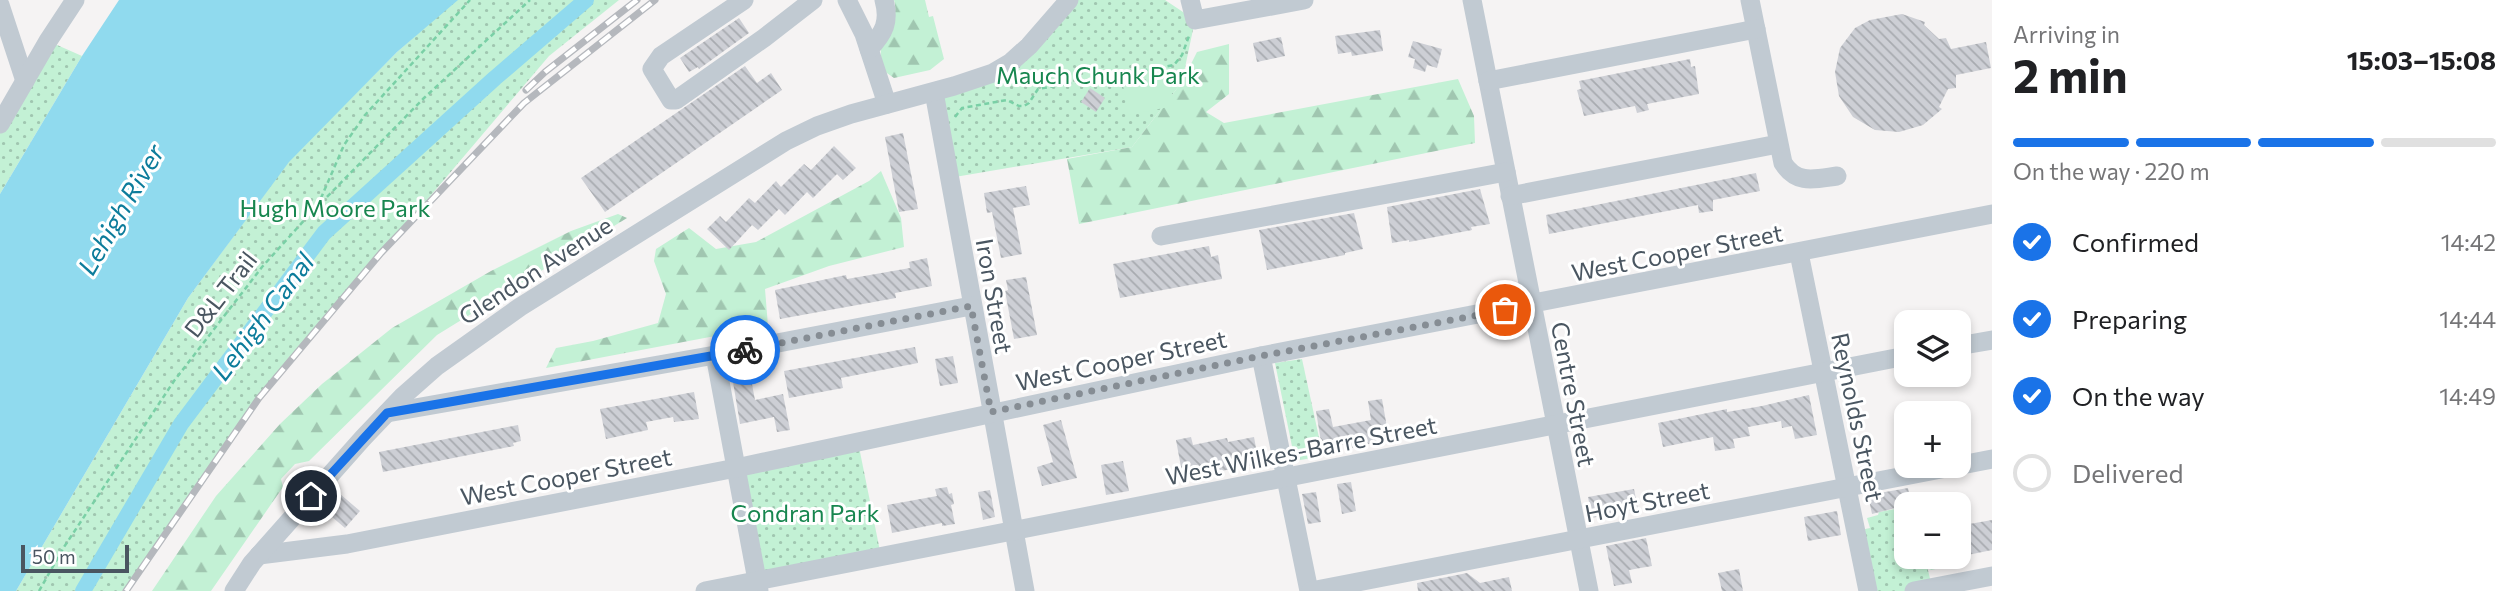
<!DOCTYPE html>
<html lang="en">
<head>
<meta charset="utf-8">
<style>
  body { margin:0; font-family:Commissioner,sans-serif; background:#f6f6f6; color:#202124; height:100vh; display:flex; flex-direction:column; font-size:26px; white-space:nowrap }
  * { box-sizing:border-box; margin:0 }
  p { font-size:23px; color:#757577 }
  .icon { flex:none; width:38px; height:38px; fill:none; stroke:currentColor; stroke-width:2; stroke-linecap:round; stroke-linejoin:round }
  .map { position:relative; flex:1; overflow:hidden }
  .details { display:flex; flex-direction:column; background:#fff; width:525px }
  .details>* { flex:none }
  .buttons { position:absolute; left:1894px; top:310px; display:grid; gap:14px }
  .buttons a { display:grid; place-items:center; width:77px; height:77px; border-radius:14px; background:#fff; box-shadow:0 4px 10px #0003; font-size:35px }
  .scale { position:absolute; left:21px; bottom:18px; width:108px; box-sizing:border-box; padding-left:7px; border:4px solid #4a5661; border-top:0; font-size:19px; line-height:24px; white-space:nowrap; color:#4a5661; -webkit-text-stroke:5px #fff; paint-order:stroke }
  .pin { position:absolute; display:grid; place-items:center; width:60px; height:60px; color:#fff; margin:-30px; border:4px solid #fff; border-radius:50%; box-shadow:0 2px 7px #0007 }
  .courier { position:absolute; display:grid; place-items:center; width:70px; height:70px; margin:-35px; border:5px solid #1a73e8; border-radius:50%; background:#fff; color:#222; box-shadow:0 2px 9px #0007 }
  .headline em { font-style:normal; font-weight:700 }
  .headline div { display:flex; flex-direction:column-reverse }
  .headline { display:flex; align-items:center; justify-content:space-between; height:119px; padding:0 21px }
  h1 { font-size:46px; font-weight:700; line-height:52px }
  .bar { display:grid; grid-template-columns:repeat(4,1fr); gap:10px 7px; align-content:center; height:84px; padding:0 21px }
  .bar i { height:9px; border-radius:5px; background:#e0e0e0 }
  .bar .on { background:#1a73e8 }
  .bar p { grid-column:span 4 }
  ol { padding:0 21px; list-style:none }
  li { display:flex; align-items:center; gap:21px; height:77px }
  li p { margin-inline-start:auto }
  li .icon { padding:7px; border-radius:50%; background:#1a73e8; color:#fff; stroke-width:4 }
  li:last-child { color:#757577 }
  li i { width:38px; height:38px; border:4px solid #e0e0e0; border-radius:50% }
  main { display:flex; flex:1; min-height:0 }
  .map>svg:first-child { display:block }
  .grass { fill:url(#grass-dots) }
  .forest { fill:url(#forest-firs) }
  .pitch { fill:#c3f1d5 }
  .water { fill:#90daee }
  .lines { fill:none; stroke-linecap:round; stroke-linejoin:round }
  .canal { stroke:#90daee; stroke-width:16 }
  .building { fill:url(#building-back-hatch) }
  .path { stroke:#7ad0a6; stroke-width:2.5; stroke-dasharray:5 3.5; stroke-linecap:butt }
  .minor { stroke:#c1cad2; stroke-width:19 }
  .rail-casing { stroke:#b5b8bd; stroke-width:7 }
  .rail { stroke:#fff; stroke-width:4.5; stroke-dasharray:13; stroke-linecap:butt }
  .done { stroke:#868d94; stroke-width:7; stroke-dasharray:0 12.6 }
  .route { stroke:#1a73e8; stroke-width:9 }
  .labels { text-anchor:middle; dominant-baseline:central; stroke-width:6; stroke-linejoin:round; paint-order:stroke }
  .park-label { font-size:24px; fill:#17864f; stroke:#fff }
  .street-label { font-size:24px; fill:#4a5661; stroke:#fff }
  .water-label { font-size:26px; font-style:italic; fill:#0c7c9b; stroke:#fff }
</style>
</head>
<body>
<main>
<div class="map">
<svg width="1992" height="591" viewBox="0 0 1992 591">
  <defs>
    <pattern id="grass-dots" width="8" height="8" patternUnits="userSpaceOnUse" patternTransform="scale(1.75)"><rect width="8" height="8" fill="#c3f1d5"/><path d="M2 2h.1M6 6h.1" fill="none" stroke="#a0c6b0" stroke-width="1.8" stroke-linecap="round"/></pattern>
    <pattern id="forest-firs" width="22" height="20" patternUnits="userSpaceOnUse" patternTransform="scale(1.75)"><rect width="22" height="20" fill="#c3f1d5"/><path d="M5 1l3.5 6h-7zM16 11l3.5 6h-7z" fill="#a0c6b0"/></pattern>
    <pattern id="building-back-hatch" width="6" height="6" patternUnits="userSpaceOnUse" patternTransform="scale(1.75)"><rect width="6" height="6" fill="#cdcfd5"/><path d="M-1 5l2 2M0 0l6 6M5-1l2 2" fill="none" stroke="#a8abb0"/></pattern>
  </defs>
  <rect width="100%" height="100%" fill="#f5f3f3"/>
  <g class="grass">
    <polygon points="456,0 619,0 549,56 259,398 126,591 16,591 188,298 292,157 397,52"/>
    <polygon points="1068,0 1165,0 1195,20 1182,82 1132,147 949,178 934,92 1018,57"/>
    <polygon points="48,41 82,56 0,194 0,124"/>
    <polygon points="1302,359 1323,456 1295,461 1275,363"/>
    <polygon points="858,442 881,556 757,581 736,468"/>
    <polygon points="1906,507 1906,556 1933,557 1934,562 1944,560 1945,567 1931,570 1927,566 1932,587 1914,591 1868,591 1856,531 1870,528 1867,518 1878,515 1879,512"/>
  </g>
  <g class="forest">
    <path d="M 894,0 L 925,0 L 929,17 L 933,16 L 944,59 L 930,70 L 894,78 L 884,71 C 882,62 879,52 882,43 C 888,27 899,18 894,0 Z"/>
    <polygon points="1229,44 1229,94 1206,112 1224,123 1458,79 1474,116 1475,143 1079,224 1067,159 1132,147 1182,82 1197,52"/>
    <polygon points="881,171 901,218 904,247 829,266 765,289 768,326 546,368 556,348 593,341 658,323 666,294 654,261 656,249 689,228 716,249 756,242 869,181"/>
    <polygon points="618,214 627,218 437,335 309,461 295,464 281,479 283,487 211,591 152,591 216,496 280,424 322,384 392,328 491,271 571,231"/>
  </g>
  <polygon class="pitch" points="1169,76 1174,106 1128,115 1123,85"/>
  <polygon class="water" points="119,0 458,0 397,52 289,162 188,298 16,591 0,591 0,194 82,56"/>
  <g class="lines">
    <polyline class="canal" points="83,591 181,424 324,233 495,78 586,0"/>
  </g>
  <g class="building">
    <polygon points="1902,14 1925,22 1924,25 1939,39 1946,38 1951,49 1986,42 1991,68 1956,75 1956,88 1948,89 1939,107 1942,109 1923,125 1899,132 1875,130 1853,117 1839,96 1835,72 1840,48 1855,28 1870,20"/>
    <polygon points="739,18 749,33 699,69 698,67 689,72 680,58"/>
    <polygon points="1380,30 1383,51 1352,56 1351,52 1338,54 1335,36"/>
    <polygon points="1281,37 1285,56 1257,62 1253,43"/>
    <polygon points="1413,41 1442,49 1437,68 1427,65 1425,72 1413,68 1415,59 1408,57"/>
    <polygon points="1690,59 1691,67 1695,66 1699,94 1647,104 1649,110 1637,113 1635,106 1584,116 1577,90 1581,89 1579,81"/>
    <polygon points="745,66 757,83 771,73 782,90 605,212 581,178"/>
    <polygon points="1090,88 1105,98 1096,112 1081,102"/>
    <polygon points="903,133 918,209 899,212 885,137"/>
    <polygon points="834,146 856,168 843,180 837,174 813,198 807,192 785,215 779,209 758,230 752,225 729,250 707,229 720,216 726,222 749,198 755,203 776,181 781,187 804,164 811,170"/>
    <polygon points="1756,173 1760,191 1713,200 1713,211 1699,213 1698,205 1549,234 1546,215"/>
    <polygon points="1026,186 1030,205 1013,208 1022,254 1001,258 992,212 987,213 984,193"/>
    <polygon points="1480,189 1490,224 1471,227 1472,230 1409,242 1409,240 1392,243 1387,207"/>
    <polygon points="1354,213 1363,249 1345,253 1345,255 1267,270 1259,230"/>
    <polygon points="1209,246 1211,257 1218,255 1222,279 1120,298 1113,264"/>
    <polygon points="927,258 932,286 895,293 896,298 780,319 775,290 846,275 847,279 910,268 909,262"/>
    <polygon points="1026,277 1037,335 1014,339 1005,291 1008,290 1006,280"/>
    <polygon points="915,347 918,363 841,378 843,388 789,398 784,371"/>
    <polygon points="953,356 958,383 940,386 935,359"/>
    <polygon points="751,379 755,400 783,394 790,430 777,432 774,417 740,424 733,382"/>
    <polygon points="694,392 699,419 674,422 673,417 646,422 648,430 606,439 600,409"/>
    <polygon points="1809,395 1817,435 1795,439 1792,426 1782,428 1781,421 1748,427 1750,436 1733,439 1735,448 1715,451 1713,437 1663,447 1658,423 1727,409 1727,412 1762,406"/>
    <polygon points="1382,399 1389,439 1348,449 1347,444 1322,448 1316,411 1329,409 1333,427 1371,420 1368,401"/>
    <polygon points="1061,420 1077,478 1042,486 1037,467 1053,462 1043,425"/>
    <polygon points="518,425 521,441 513,443 514,446 383,472 379,452"/>
    <polygon points="1191,437 1193,445 1227,438 1228,442 1254,437 1259,464 1183,478 1176,440"/>
    <polygon points="1123,461 1129,491 1106,495 1101,465"/>
    <polygon points="1351,482 1356,511 1342,514 1337,484"/>
    <polygon points="947,487 949,494 952,493 954,504 951,505 955,524 942,526 942,523 892,533 887,505 937,496 935,489"/>
    <polygon points="1908,488 1911,504 1872,514 1868,495"/>
    <polygon points="1634,489 1638,509 1592,518 1588,497"/>
    <polygon points="990,490 995,517 983,520 978,492"/>
    <polygon points="1316,492 1321,522 1308,524 1302,494"/>
    <polygon points="340,494 360,511 345,528 325,511"/>
    <polygon points="1837,511 1841,535 1808,541 1804,517"/>
    <polygon points="1992,520 1992,550 1958,557 1958,526"/>
    <polygon points="1646,538 1652,566 1629,570 1632,583 1614,586 1606,546"/>
    <polygon points="1739,569 1743,591 1722,591 1718,573"/>
    <polygon points="1467,573 1480,583 1509,577 1512,591 1418,591 1417,583"/>
  </g>
  <g class="lines">
    <g class="path">
      <polyline points="955,117 962,108 1007,100 1019,106 1024,106 1029,103 1038,89 1174,65 1182,55 1189,36"/>
      <polyline points="321,203 424,98 530,0"/>
      <polyline points="39,591 64,547 174,381 262,267 318,205 344,145 365,115 470,0"/>
    </g>
    <g class="minor">
      <polyline points="744,0 661,56 652,69 671,100 676,100 764,38 813,0"/>
      <polyline points="847,0 864,34 887,104"/>
      <polyline points="1190,0 1195,20 1304,0"/>
      <polyline points="1472,0 1589,591"/>
      <path d="M 1750,0 L 1783,163 C 1797,185 1815,179 1837,176"/>
      <polyline points="0,5 25,81"/>
      <path d="M 869,49 C 884,33 890,22 884,0"/>
      <polyline points="1488,81 1756,29"/>
      <polyline points="934,92 1025,591"/>
      <polyline points="0,124 48,41 75,0"/>
      <polyline points="1510,196 1778,144"/>
      <polyline points="1161,236 1506,172"/>
      <polyline points="1799,253 1868,591"/>
      <polyline points="1958,346 1992,340"/>
      <polyline points="715,355 759,591"/>
      <polyline points="1261,356 1309,591"/>
      <polyline points="387,413 715,355 971,306"/>
      <polyline points="259,555 347,544 736,468 1261,356 1992,214"/>
      <polyline points="234,591 252,563 363,438 403,396 437,366 520,307 786,141 817,126 851,114 954,86 993,73 1010,63 1029,46 1069,0"/>
      <polyline points="705,591 1906,356"/>
      <polyline points="1311,591 1992,459"/>
      <polyline points="1914,591 1992,576"/>
    </g>
    <g class="rail-casing">
      <g id="rail">
        <polyline points="526,90 545,72 637,0"/>
        <polyline points="126,591 259,398 381,253 524,103 655,0"/>
      </g>
    </g>
    <use href="#rail" class="rail"/>
  </g>
  <g class="lines">
    <polyline class="done" points="745,350 971,306 991,412 1261,356 1505,310"/>
    <polyline class="route" points="311,496 387,413 745,350"/>
  </g>
  <g class="labels">
    <g class="park-label">
      <text x="1098" y="74">Mauch Chunk Park</text>
      <text x="335" y="207">Hugh Moore Park</text>
      <text x="805" y="512">Condran Park</text>
    </g>
    <g class="street-label">
      <text transform="translate(1677 252) rotate(-11)">West Cooper Street</text>
      <text transform="translate(535 270) rotate(-33)">Glendon Avenue</text>
      <text transform="translate(220 294) rotate(-52)">D&amp;L Trail</text>
      <text transform="translate(995 296) rotate(80)">Iron Street</text>
      <text transform="translate(1121 360) rotate(-12)">West Cooper Street</text>
      <text transform="translate(1574 394) rotate(79)">Centre Street</text>
      <text transform="translate(1858 417) rotate(78)">Reynolds Street</text>
      <text transform="translate(1301 450) rotate(-11)">West Wilkes-Barre Street</text>
      <text transform="translate(566 476) rotate(-11)">West Cooper Street</text>
      <text transform="translate(1647 501) rotate(-11)">Hoyt Street</text>
    </g>
    <g class="water-label">
      <text transform="translate(120 209) rotate(-60)">Lehigh River</text>
      <text transform="translate(262 316) rotate(-53)">Lehigh Canal</text>
    </g>
  </g>
</svg>
<div class="buttons">
<a><svg class="icon" aria-label="layers" viewBox="0 0 24 24"><path d="M12 4l9 5-9 5-9-5zM3 14l9 5 9-5"/></svg></a>
<a>+</a>
<a>−</a>
</div>
<div class="scale">50 m</div>
<div class="pin" style="left:1505px;top:310px;background:#ea580c"><svg class="icon" aria-label="bag" viewBox="0 0 24 24"><path d="M5 8h14l-1 12H6zM9 8a3 3 0 0 1 6 0"/></svg></div>
<div class="pin" style="left:311px;top:496px;background:#1f2937"><svg class="icon" aria-label="home" viewBox="0 0 24 24"><path d="M3 11l9-7 9 7M6 9v11h12V9"/></svg></div>
<div class="courier" style="left:745px;top:350px"><svg class="icon" aria-label="bike" viewBox="0 0 24 24"><circle cx="6" cy="16" r="4"/><circle cx="18" cy="16" r="4"/><path d="M6 16l4-8h5l3 8M10 8l3 8H6M13 5h3"/></svg></div>
</div>
<section class="details">
<div class="headline"><div><h1>2 min</h1><p>Arriving in</p></div><em>15:03–15:08</em></div>
<div class="bar"><i class="on"></i><i class="on"></i><i class="on"></i><i></i><p>On the way · 220 m</p></div>
<ol>
<li><svg class="icon" aria-label="check" viewBox="0 0 24 24"><path d="M5 12l5 5 9-10"/></svg>Confirmed<p>14:42</p></li>
<li><svg class="icon" aria-label="check" viewBox="0 0 24 24"><path d="M5 12l5 5 9-10"/></svg>Preparing<p>14:44</p></li>
<li><svg class="icon" aria-label="check" viewBox="0 0 24 24"><path d="M5 12l5 5 9-10"/></svg>On the way<p>14:49</p></li>
<li><i></i>Delivered</li>
</ol>
</section>
</main>
</body>
</html>
